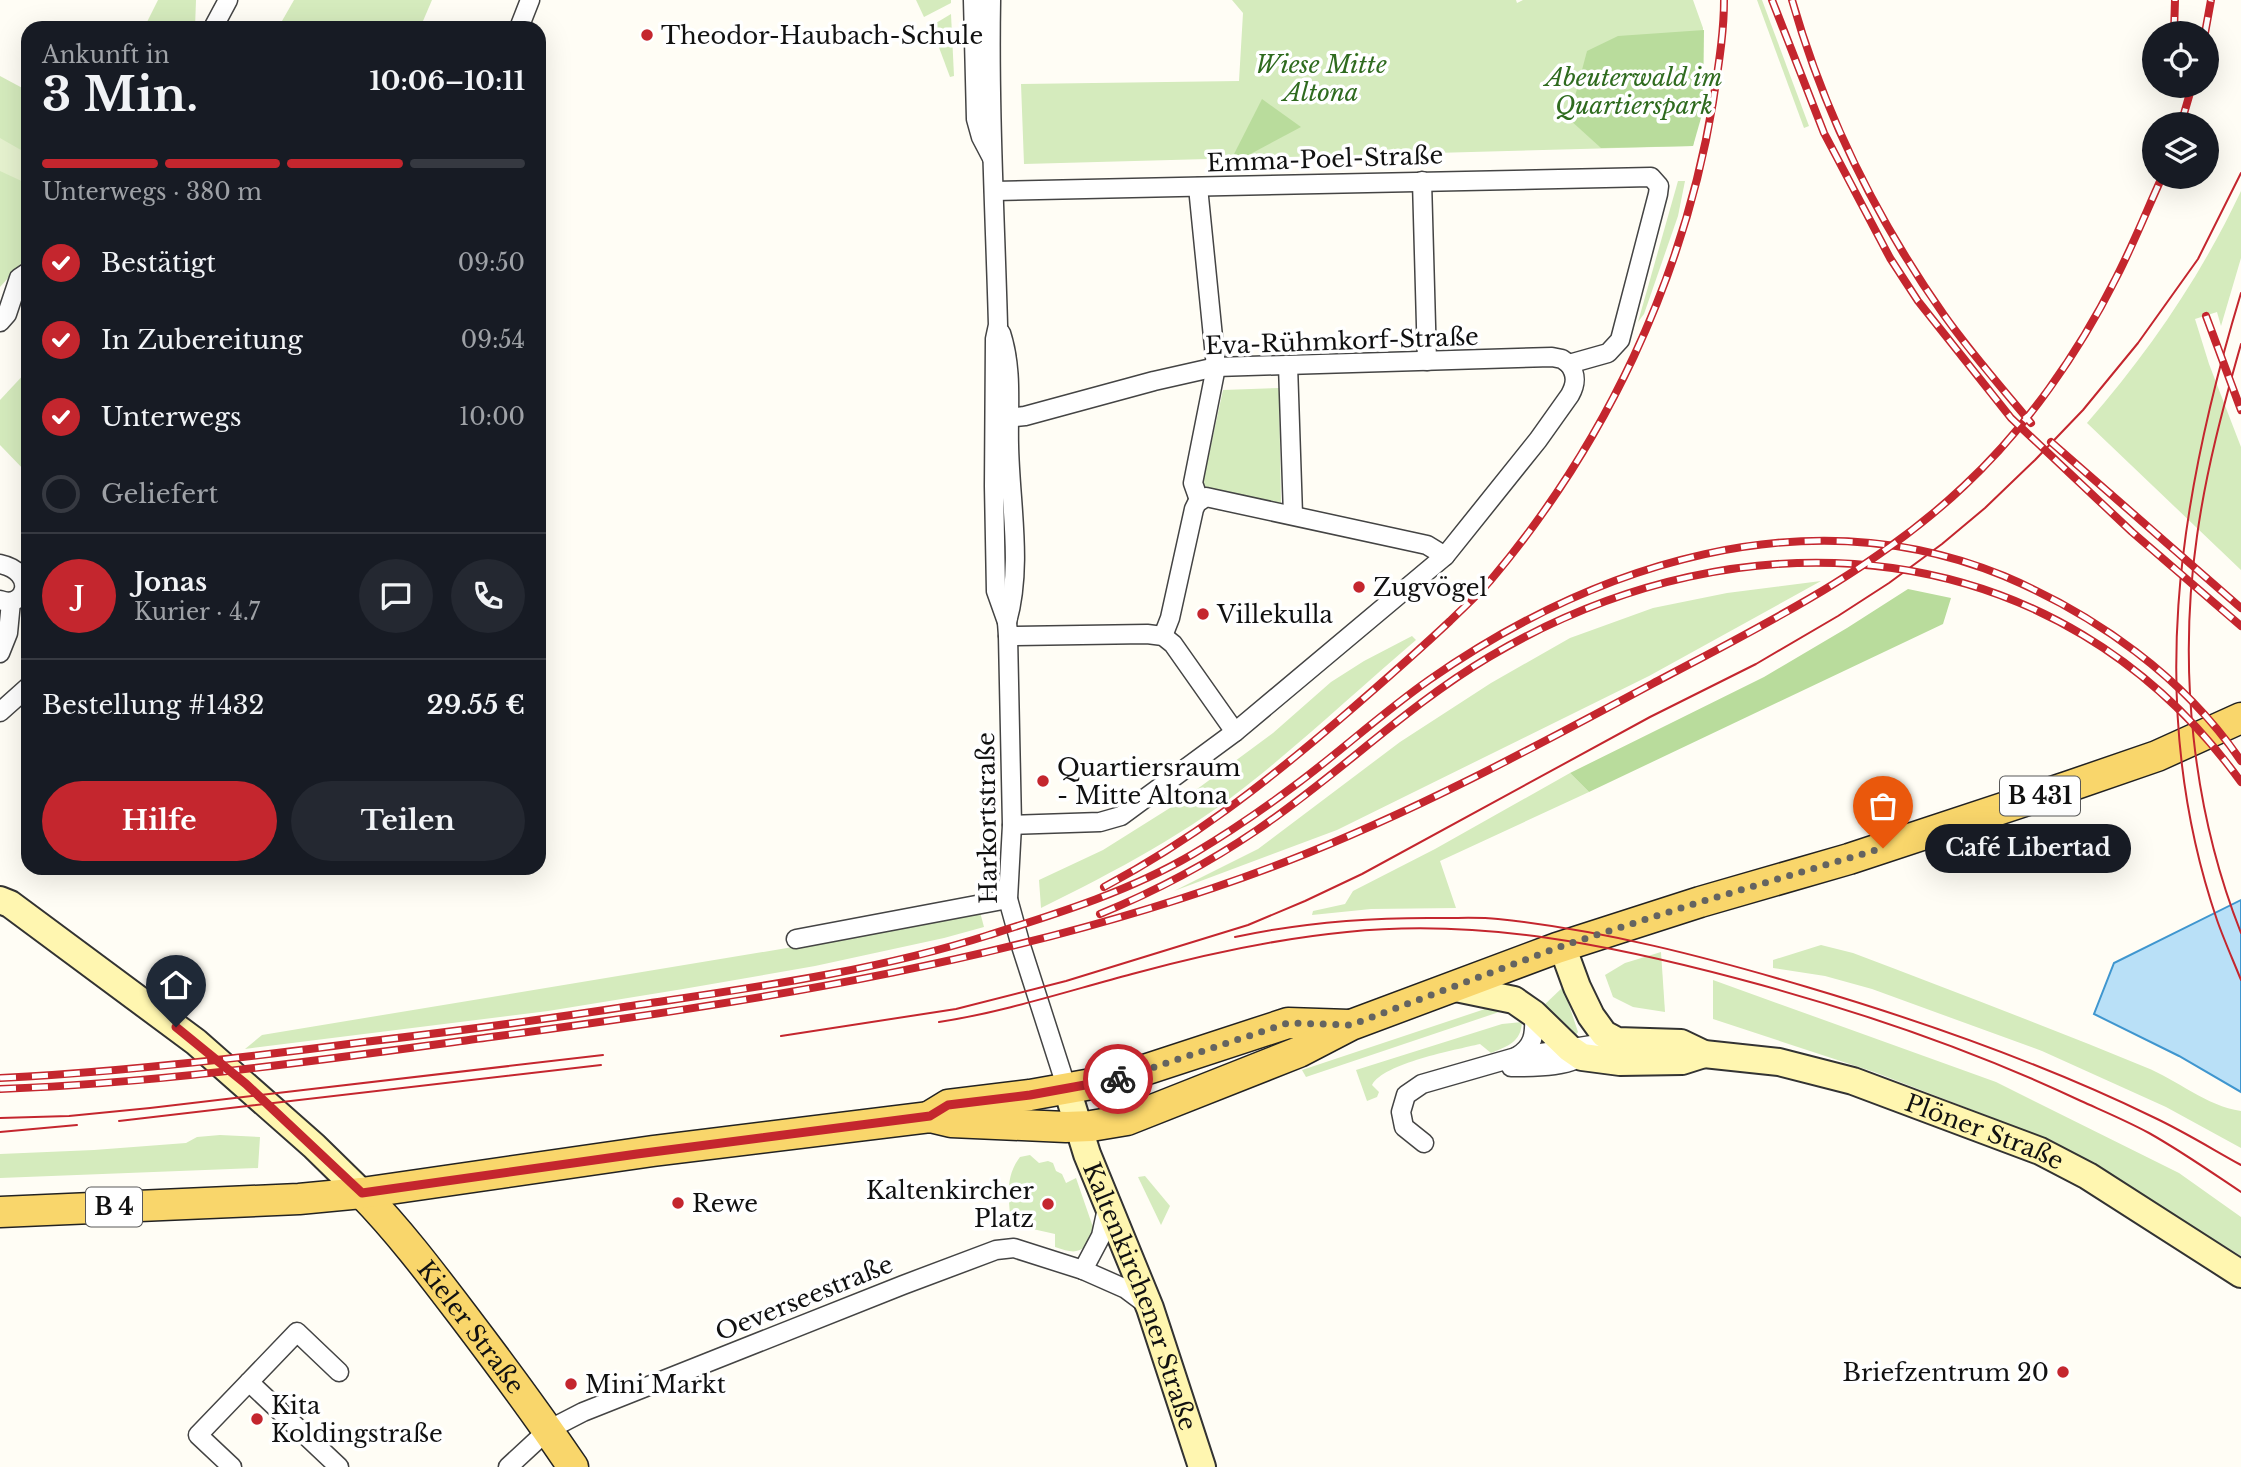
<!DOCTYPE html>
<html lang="de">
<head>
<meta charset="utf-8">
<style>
  body { margin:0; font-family:"Libre Baskerville",serif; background:#242831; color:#f1f3f6; height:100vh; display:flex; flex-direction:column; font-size:26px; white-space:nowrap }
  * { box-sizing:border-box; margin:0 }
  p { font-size:23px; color:#9ea1a6 }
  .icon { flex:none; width:38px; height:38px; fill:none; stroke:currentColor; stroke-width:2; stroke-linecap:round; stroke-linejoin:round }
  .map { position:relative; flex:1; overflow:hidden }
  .panel { position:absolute; left:21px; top:21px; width:525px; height:854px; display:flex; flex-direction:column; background:#171b24; border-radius:21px; box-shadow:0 7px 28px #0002 }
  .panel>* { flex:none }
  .tools { position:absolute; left:2142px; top:21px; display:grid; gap:14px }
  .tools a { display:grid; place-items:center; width:77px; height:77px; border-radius:50%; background:#171b24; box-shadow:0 7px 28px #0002; font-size:35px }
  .pin { position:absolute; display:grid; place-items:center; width:60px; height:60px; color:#fff; margin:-72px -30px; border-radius:50% 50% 50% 0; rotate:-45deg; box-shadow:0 0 7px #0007 }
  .pin .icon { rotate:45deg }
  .courier { position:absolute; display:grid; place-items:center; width:70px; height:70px; margin:-35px; border:5px solid #c4262e; border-radius:50%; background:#fff; color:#222; box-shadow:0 2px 9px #0007 }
  .bubble { position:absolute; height:49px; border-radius:24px; background:#171b24; box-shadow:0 7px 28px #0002; font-size:23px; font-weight:800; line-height:49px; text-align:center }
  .headline em { font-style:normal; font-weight:800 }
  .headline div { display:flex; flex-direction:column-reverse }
  .headline { display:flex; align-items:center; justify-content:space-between; height:119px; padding:0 21px }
  h1 { font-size:46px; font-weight:800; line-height:52px }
  .bar { display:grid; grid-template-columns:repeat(4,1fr); gap:10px 7px; align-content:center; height:84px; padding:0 21px }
  .bar i { height:9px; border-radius:5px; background:#363941 }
  .bar .selected { background:#c4262e }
  .bar p { grid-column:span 4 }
  .line { display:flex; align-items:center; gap:18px; padding:0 21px; border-top:2px solid #363941 }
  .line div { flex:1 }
  .round { display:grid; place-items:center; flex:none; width:74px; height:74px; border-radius:37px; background:#242831 }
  ol { padding:0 21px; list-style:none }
  li { display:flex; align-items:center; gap:21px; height:77px }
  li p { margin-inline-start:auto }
  li .icon { padding:7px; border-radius:50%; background:#c4262e; color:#fff; stroke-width:4 }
  li:last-child { color:#9ea1a6 }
  li i { width:38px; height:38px; border:4px solid #363941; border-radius:50% }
  .cta { display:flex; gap:14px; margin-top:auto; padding:14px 21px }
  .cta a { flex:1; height:80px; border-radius:42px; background:#c4262e; color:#fff; font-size:28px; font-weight:800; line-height:80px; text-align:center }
  .cta a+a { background:#242831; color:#f1f3f6 }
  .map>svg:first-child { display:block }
  .green { fill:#d5ebbd }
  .forest { fill:#b9dc9c }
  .pitch { fill:#e6f2cf }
  .water { fill:#b9e0f7; stroke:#3f96cf; stroke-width:2 }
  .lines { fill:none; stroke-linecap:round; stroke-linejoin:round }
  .street-casing { stroke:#444; stroke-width:21 }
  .secondary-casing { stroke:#333; stroke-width:30 }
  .primary-casing { stroke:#222; stroke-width:33 }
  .street { stroke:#fff; stroke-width:18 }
  .secondary { stroke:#fff6b0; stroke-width:26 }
  .primary { stroke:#f9d66b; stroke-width:30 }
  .tram { stroke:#c4262e; stroke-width:2 }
  .rail-casing { stroke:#c4262e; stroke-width:8 }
  .rail { stroke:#fff; stroke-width:5; stroke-dasharray:16; stroke-linecap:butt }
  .done { stroke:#646461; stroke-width:7; stroke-dasharray:0 12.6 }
  .route { stroke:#c4262e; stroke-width:9 }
  .poi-dot { fill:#c4262e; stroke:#fff; stroke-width:2.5 }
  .labels { text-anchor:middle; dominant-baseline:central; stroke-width:7; stroke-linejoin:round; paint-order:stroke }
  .shield { fill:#fff; stroke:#585858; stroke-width:2 }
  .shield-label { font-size:23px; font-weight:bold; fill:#111 }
  .poi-label { font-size:24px; fill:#111; stroke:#fff; text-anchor:start }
  .park-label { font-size:24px; font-style:italic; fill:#2f6b1f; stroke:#fff }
  .street-label { font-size:24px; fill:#111; stroke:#fff }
</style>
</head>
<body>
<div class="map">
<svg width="2241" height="1467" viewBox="0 0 2241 1467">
  <rect width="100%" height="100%" fill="#fffdf5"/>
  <g class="green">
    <polygon points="158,0 196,0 195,28 144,28"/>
    <polygon points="294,0 432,0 420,28 278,28"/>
    <polygon points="916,0 951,0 951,3 924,17"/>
    <polygon points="1232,0 1516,0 1517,3 1523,0 1693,0 1703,28 1701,110 1693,146 1024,164 1021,84 1239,81 1243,13"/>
    <polygon points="1757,0 1762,0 1809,126 1804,128"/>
    <polygon points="951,14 954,76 950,77 931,26"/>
    <polygon points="0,76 28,91 28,256 0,287"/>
    <polygon points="1678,181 1685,181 1678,216 1644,314 1638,322"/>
    <path d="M 2241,191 L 2241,258 L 2221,326 L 2217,312 L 2195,319 L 2209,364 L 2241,447 L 2241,570 L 2087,423 C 2149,352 2201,276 2241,191 Z"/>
    <polygon points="28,370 28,474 0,445 0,400"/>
    <polygon points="1279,388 1281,503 1202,486 1223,390"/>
    <polygon points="1821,581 1649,676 1337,830 1174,891 1258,849 1400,742 1491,683 1570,638 1653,608 1727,593"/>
    <path d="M 1412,636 L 1416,640 C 1362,686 1310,735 1255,779 C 1190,832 1116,871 1041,908 L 1039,880 L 1103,850 L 1181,801 L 1273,733 L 1331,682 L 1364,661 Z"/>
    <polygon points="1570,773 1589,792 1440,861 1456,908 1371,909 1312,915 1313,911 1345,904 1353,891 1435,849"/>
    <polygon points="980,912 984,927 944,938 815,966 683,989 548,1011 245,1049 262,1035 787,948"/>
    <path d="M 1821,945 L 1853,953 C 1950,990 2048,1027 2145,1067 C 2178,1080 2206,1106 2241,1111 L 2241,1148 L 2166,1107 L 2042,1051 L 1872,989 L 1825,976 L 1773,968 L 1773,960 Z"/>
    <polygon points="1661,952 1665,1012 1633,1007 1613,997 1605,975 1625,963"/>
    <polygon points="1713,980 1996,1082 2179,1173 2241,1217 2241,1256 2053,1141 1874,1072 1713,1019"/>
    <polygon points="1563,987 1578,1032 1573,1039 1541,1008"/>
    <polygon points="1491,1007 1508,1009 1306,1077 1302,1070"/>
    <path d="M 1522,1022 C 1521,1042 1508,1046 1491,1053 L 1480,1044 C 1455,1050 1384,1063 1372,1085 L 1379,1092 L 1377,1097 L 1367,1101 L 1356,1070 L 1502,1024 Z"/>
    <polygon points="220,1135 260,1137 258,1168 0,1178 0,1154 94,1150 186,1143 197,1137"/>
    <path d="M 1030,1155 L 1039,1163 L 1048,1161 L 1053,1163 L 1056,1171 L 1062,1174 L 1066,1183 L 1076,1178 L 1095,1233 C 1083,1253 1077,1255 1055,1247 L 1055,1234 L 1011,1224 C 1009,1200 1004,1178 1020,1157 Z"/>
    <polygon points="1145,1176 1170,1206 1161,1225 1138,1177"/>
  </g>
  <g class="forest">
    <polygon points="1704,30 1703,111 1693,146 1601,148 1569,119 1587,51 1618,36"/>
    <polygon points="1262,99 1301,127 1243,158 1232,158"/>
    <polygon points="1908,589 1951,598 1943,624 1589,792 1570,773 1764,677 1847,628"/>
  </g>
  <polygon class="pitch" points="0,138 28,154 28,184 0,171"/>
  <polygon class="water" points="2241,900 2241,1092 2179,1056 2094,1014 2114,963"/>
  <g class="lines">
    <g class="street-casing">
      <g id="street">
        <polyline points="973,0 976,119 981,137 992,158"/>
        <path d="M 991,0 C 989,108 995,217 998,325 L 995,339 L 994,486 L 996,591 L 1007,622 L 1008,636 L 1012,825 L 1008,899 L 1021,946 L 1067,1089"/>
        <polyline points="213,28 228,0"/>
        <polyline points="519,28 530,0"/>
        <polyline points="1422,181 1427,361"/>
        <polyline points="1198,187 1216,367 1193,483 1199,500"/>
        <polyline points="994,191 1651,177 1659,186 1658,194 1620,340 1608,353 1569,364"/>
        <polyline points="0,322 7,314 19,278 28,272"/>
        <path d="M 1001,333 C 1013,370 1008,407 1009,445 C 1010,503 1023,565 1007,622"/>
        <polyline points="1288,365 1293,515"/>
        <polyline points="996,419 1025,416 1154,381 1216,367 1552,357 1562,359 1569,364"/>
        <path d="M 0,564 C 38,572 26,610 0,600"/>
        <polyline points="1008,636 1147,634 1163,636 1173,644 1235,732"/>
        <polyline points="1163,636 1170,618 1194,509 1197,503 1206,497 1427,545 1445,556"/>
        <polyline points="0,653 8,633 11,602"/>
        <polyline points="0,712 28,687"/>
        <path d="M 1012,825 L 1100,822 L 1121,816 L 1235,732 L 1445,556 L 1538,440 L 1570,395 C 1576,384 1577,375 1569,364"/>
        <polyline points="796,939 1008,899"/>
        <path d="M 1516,1057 C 1534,1047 1535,1034 1534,1014"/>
        <path d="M 1511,1067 C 1531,1067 1575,1068 1587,1051"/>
        <polyline points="1424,1143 1404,1127 1401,1112 1406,1095 1422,1084 1516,1057 1617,1041"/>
        <polyline points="1083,1270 1101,1236 1108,1204"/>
        <polyline points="249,1382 297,1332 339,1372"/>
        <polyline points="232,1467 198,1435 249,1382 339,1467"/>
        <polyline points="508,1467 548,1430 583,1412 903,1285 996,1250 1014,1248 1083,1270 1126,1289 1146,1304"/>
      </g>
    </g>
    <g class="secondary-casing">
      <g id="secondary">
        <polyline points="0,900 10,904 196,1042 314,1146 362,1193"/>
        <path id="s1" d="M 1562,946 L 1577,987 L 1591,1016 L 1604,1034 L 1617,1041 L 1681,1043 L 1704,1054 L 1779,1062 L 1853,1081 L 2040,1151 L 2088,1176 L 2241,1274"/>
        <polyline points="1451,987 1514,1000 1534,1014 1569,1048 1582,1057 1620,1062 1682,1061 1704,1054"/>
        <path id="s2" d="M 1067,1089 L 1087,1154 L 1150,1308 L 1202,1467"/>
      </g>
    </g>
    <g class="primary-casing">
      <g id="primary">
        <polyline points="930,1116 948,1105 1030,1095 1114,1080 1288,1023 1349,1025"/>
        <path id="s3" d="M 362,1193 C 399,1231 430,1272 462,1314 C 500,1364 538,1415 573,1467"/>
        <polyline points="0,1212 299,1199 362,1193 653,1151 930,1117 951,1122 1066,1127 1091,1126 1127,1120 1299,1052 1351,1025 1557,948 1700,902 1849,859 2067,787 2157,756 2241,718"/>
      </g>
    </g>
    <use href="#street" class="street"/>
    <use href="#secondary" class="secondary"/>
    <use href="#primary" class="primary"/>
    <g class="tram">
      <path d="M 2241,293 C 2178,501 2145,709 2217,920 C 2224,940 2233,960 2241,980"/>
      <path d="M 2241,344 C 2223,407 2206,471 2197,536 C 2178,667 2192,809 2241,933"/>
      <path d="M 1235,937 C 1304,922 1374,917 1445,918 C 1462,918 1480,917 1498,919 C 1603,930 1706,957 1807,987 C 1925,1022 2042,1063 2153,1117 C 2183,1131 2212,1149 2241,1165"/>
      <path d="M 939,1022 C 1004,1012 1068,991 1132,974 C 1202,955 1274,939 1347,932 C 1480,918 1611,945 1739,979 C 1856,1010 1971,1049 2081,1101 C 2103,1111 2127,1121 2149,1133 C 2181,1151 2211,1172 2241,1192"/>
      <polyline points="781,1036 956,1009 1066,981 1248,925 1305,901 1362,874 1650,717 1756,664 1838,616 1889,583 1942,544 1985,508 2035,460 2083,410 2138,343 2198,259 2241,173"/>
      <polyline points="0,1118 69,1116 150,1108 603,1055"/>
      <polyline points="119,1121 601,1065"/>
      <polyline points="0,1132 77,1125"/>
    </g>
    <g class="rail-casing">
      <g id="rail">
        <polyline points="1772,0 1824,133 1890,258 1918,301 2011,418 2132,532 2241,626"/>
        <path d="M 1792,0 C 1824,112 1877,220 1944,315 C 1971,353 2002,388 2031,423"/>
        <polyline points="2174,33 2175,0"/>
        <polyline points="2205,33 2211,0"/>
        <polyline points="2181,124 2192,86"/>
        <polyline points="2206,316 2241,410"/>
        <polyline points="2051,442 2241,608"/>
        <path d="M 1104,887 C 1192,840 1264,784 1340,719 C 1377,687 1414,655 1450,621 C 1463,608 1478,595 1490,581 C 1605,445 1684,278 1713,102 C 1718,68 1724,34 1724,0"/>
        <path d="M 1100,914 C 1156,891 1207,864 1257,830 C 1337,776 1405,707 1489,657 C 1744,505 2059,530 2241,782"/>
        <path d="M 0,1078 C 122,1072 243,1058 364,1042 C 449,1032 534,1021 618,1008 C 742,989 870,973 989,935 C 1059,913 1130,891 1193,854 C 1228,833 1262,810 1294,786 C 1340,752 1382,713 1429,680 C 1595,564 1807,495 2004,576 C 2096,615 2184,677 2241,761"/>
        <path d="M 0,1089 C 164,1083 328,1059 491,1037 C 759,1001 1032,959 1285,862 C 1412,813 1533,748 1652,684 C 1761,626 1873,572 1964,486 C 2026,428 2078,354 2116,278 C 2133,245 2147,210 2162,177"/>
      </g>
    </g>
    <use href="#rail" class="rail"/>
  </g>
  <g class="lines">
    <polyline class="done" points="1118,1079 1288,1023 1351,1025 1562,946 1700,902 1883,848"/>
    <polyline class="route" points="176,1027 246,1084 362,1193 637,1154 930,1116 948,1105 1030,1095 1118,1079"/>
  </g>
  <g class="poi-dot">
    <circle cx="647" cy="35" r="7"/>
    <circle cx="1359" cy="587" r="7"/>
    <circle cx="1203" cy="614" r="7"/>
    <circle cx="1043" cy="781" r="7"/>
    <circle cx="678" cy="1203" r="7"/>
    <circle cx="1048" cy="1204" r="7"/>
    <circle cx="2063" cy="1372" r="7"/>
    <circle cx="571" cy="1384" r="7"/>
    <circle cx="257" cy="1419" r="7"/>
  </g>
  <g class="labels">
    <g class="shield">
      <rect x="2000" y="776.5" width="80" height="39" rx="5"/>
      <rect x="86" y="1187.5" width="56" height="39" rx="5"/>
    </g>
    <g class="shield-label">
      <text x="2040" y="796">B 431</text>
      <text x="114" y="1207">B 4</text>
    </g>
    <g class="poi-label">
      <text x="661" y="35">Theodor-Haubach-Schule</text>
      <text x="1373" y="587">Zugvögel</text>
      <text x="1217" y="614">Villekulla</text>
      <text x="1057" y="767">Quartiersraum<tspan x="1057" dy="28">- Mitte Altona</tspan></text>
      <text x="1034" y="1190" text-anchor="end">Kaltenkircher<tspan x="1034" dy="28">Platz</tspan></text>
      <text x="692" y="1203">Rewe</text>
      <text x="2049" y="1372" text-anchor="end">Briefzentrum 20</text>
      <text x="585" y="1384">Mini Markt</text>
      <text x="271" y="1405">Kita<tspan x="271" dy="28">Koldingstraße</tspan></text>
    </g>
    <g class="park-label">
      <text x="1321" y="64">Wiese Mitte<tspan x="1321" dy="28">Altona</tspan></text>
      <text x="1634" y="77">Abeuterwald im<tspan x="1634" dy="28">Quartierspark</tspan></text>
    </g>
    <g class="street-label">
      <text transform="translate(1325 159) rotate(-2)">Emma-Poel-Straße</text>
      <text transform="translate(1342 341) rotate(-2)">Eva-Rühmkorf-Straße</text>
      <text transform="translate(987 818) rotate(-91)">Harkortstraße</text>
      <text stroke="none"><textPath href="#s1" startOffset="495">Plöner Straße</textPath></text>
      <text stroke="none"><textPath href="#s2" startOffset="220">Kaltenkirchener Straße</textPath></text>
      <text transform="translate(804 1298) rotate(-22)">Oeverseestraße</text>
      <text stroke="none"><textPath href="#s3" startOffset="173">Kieler Straße</textPath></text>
    </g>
  </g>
</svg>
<div class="tools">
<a><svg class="icon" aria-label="locate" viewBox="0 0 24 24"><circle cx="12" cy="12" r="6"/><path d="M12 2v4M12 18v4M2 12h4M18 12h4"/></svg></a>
<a><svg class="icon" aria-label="layers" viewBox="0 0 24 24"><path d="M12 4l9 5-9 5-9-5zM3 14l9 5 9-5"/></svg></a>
</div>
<div class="pin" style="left:1883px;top:848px;background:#ea580c"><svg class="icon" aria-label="bag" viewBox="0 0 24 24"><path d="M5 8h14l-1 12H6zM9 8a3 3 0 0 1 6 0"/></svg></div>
<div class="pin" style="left:176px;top:1027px;background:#1f2937"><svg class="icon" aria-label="home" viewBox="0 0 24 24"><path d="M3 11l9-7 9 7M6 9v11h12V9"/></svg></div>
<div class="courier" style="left:1118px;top:1079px"><svg class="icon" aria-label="bike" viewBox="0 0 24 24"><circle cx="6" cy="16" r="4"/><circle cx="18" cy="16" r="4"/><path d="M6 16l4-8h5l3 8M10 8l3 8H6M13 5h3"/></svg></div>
<div class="bubble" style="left:1925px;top:824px;width:206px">Café Libertad</div>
<section class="panel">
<div class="headline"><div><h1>3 Min.</h1><p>Ankunft in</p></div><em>10:06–10:11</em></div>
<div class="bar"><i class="selected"></i><i class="selected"></i><i class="selected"></i><i></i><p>Unterwegs · 380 m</p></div>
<ol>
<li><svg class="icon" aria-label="check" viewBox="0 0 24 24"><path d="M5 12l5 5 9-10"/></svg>Bestätigt<p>09:50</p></li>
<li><svg class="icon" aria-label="check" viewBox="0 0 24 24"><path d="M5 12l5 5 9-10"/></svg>In Zubereitung<p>09:54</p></li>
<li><svg class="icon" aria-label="check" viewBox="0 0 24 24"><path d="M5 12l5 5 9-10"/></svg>Unterwegs<p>10:00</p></li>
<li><i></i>Geliefert</li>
</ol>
<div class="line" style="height:126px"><b class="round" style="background:#c4262e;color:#fff">J</b><div><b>Jonas</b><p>Kurier · 4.7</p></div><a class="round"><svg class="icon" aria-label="chat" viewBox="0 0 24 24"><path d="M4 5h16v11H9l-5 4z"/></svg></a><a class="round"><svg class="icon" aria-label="phone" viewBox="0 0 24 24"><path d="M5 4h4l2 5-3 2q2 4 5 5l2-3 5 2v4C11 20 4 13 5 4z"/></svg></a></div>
<div class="line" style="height:91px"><div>Bestellung #1432</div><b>29.55 €</b></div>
<div class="cta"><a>Hilfe</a><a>Teilen</a></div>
</section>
</div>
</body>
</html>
